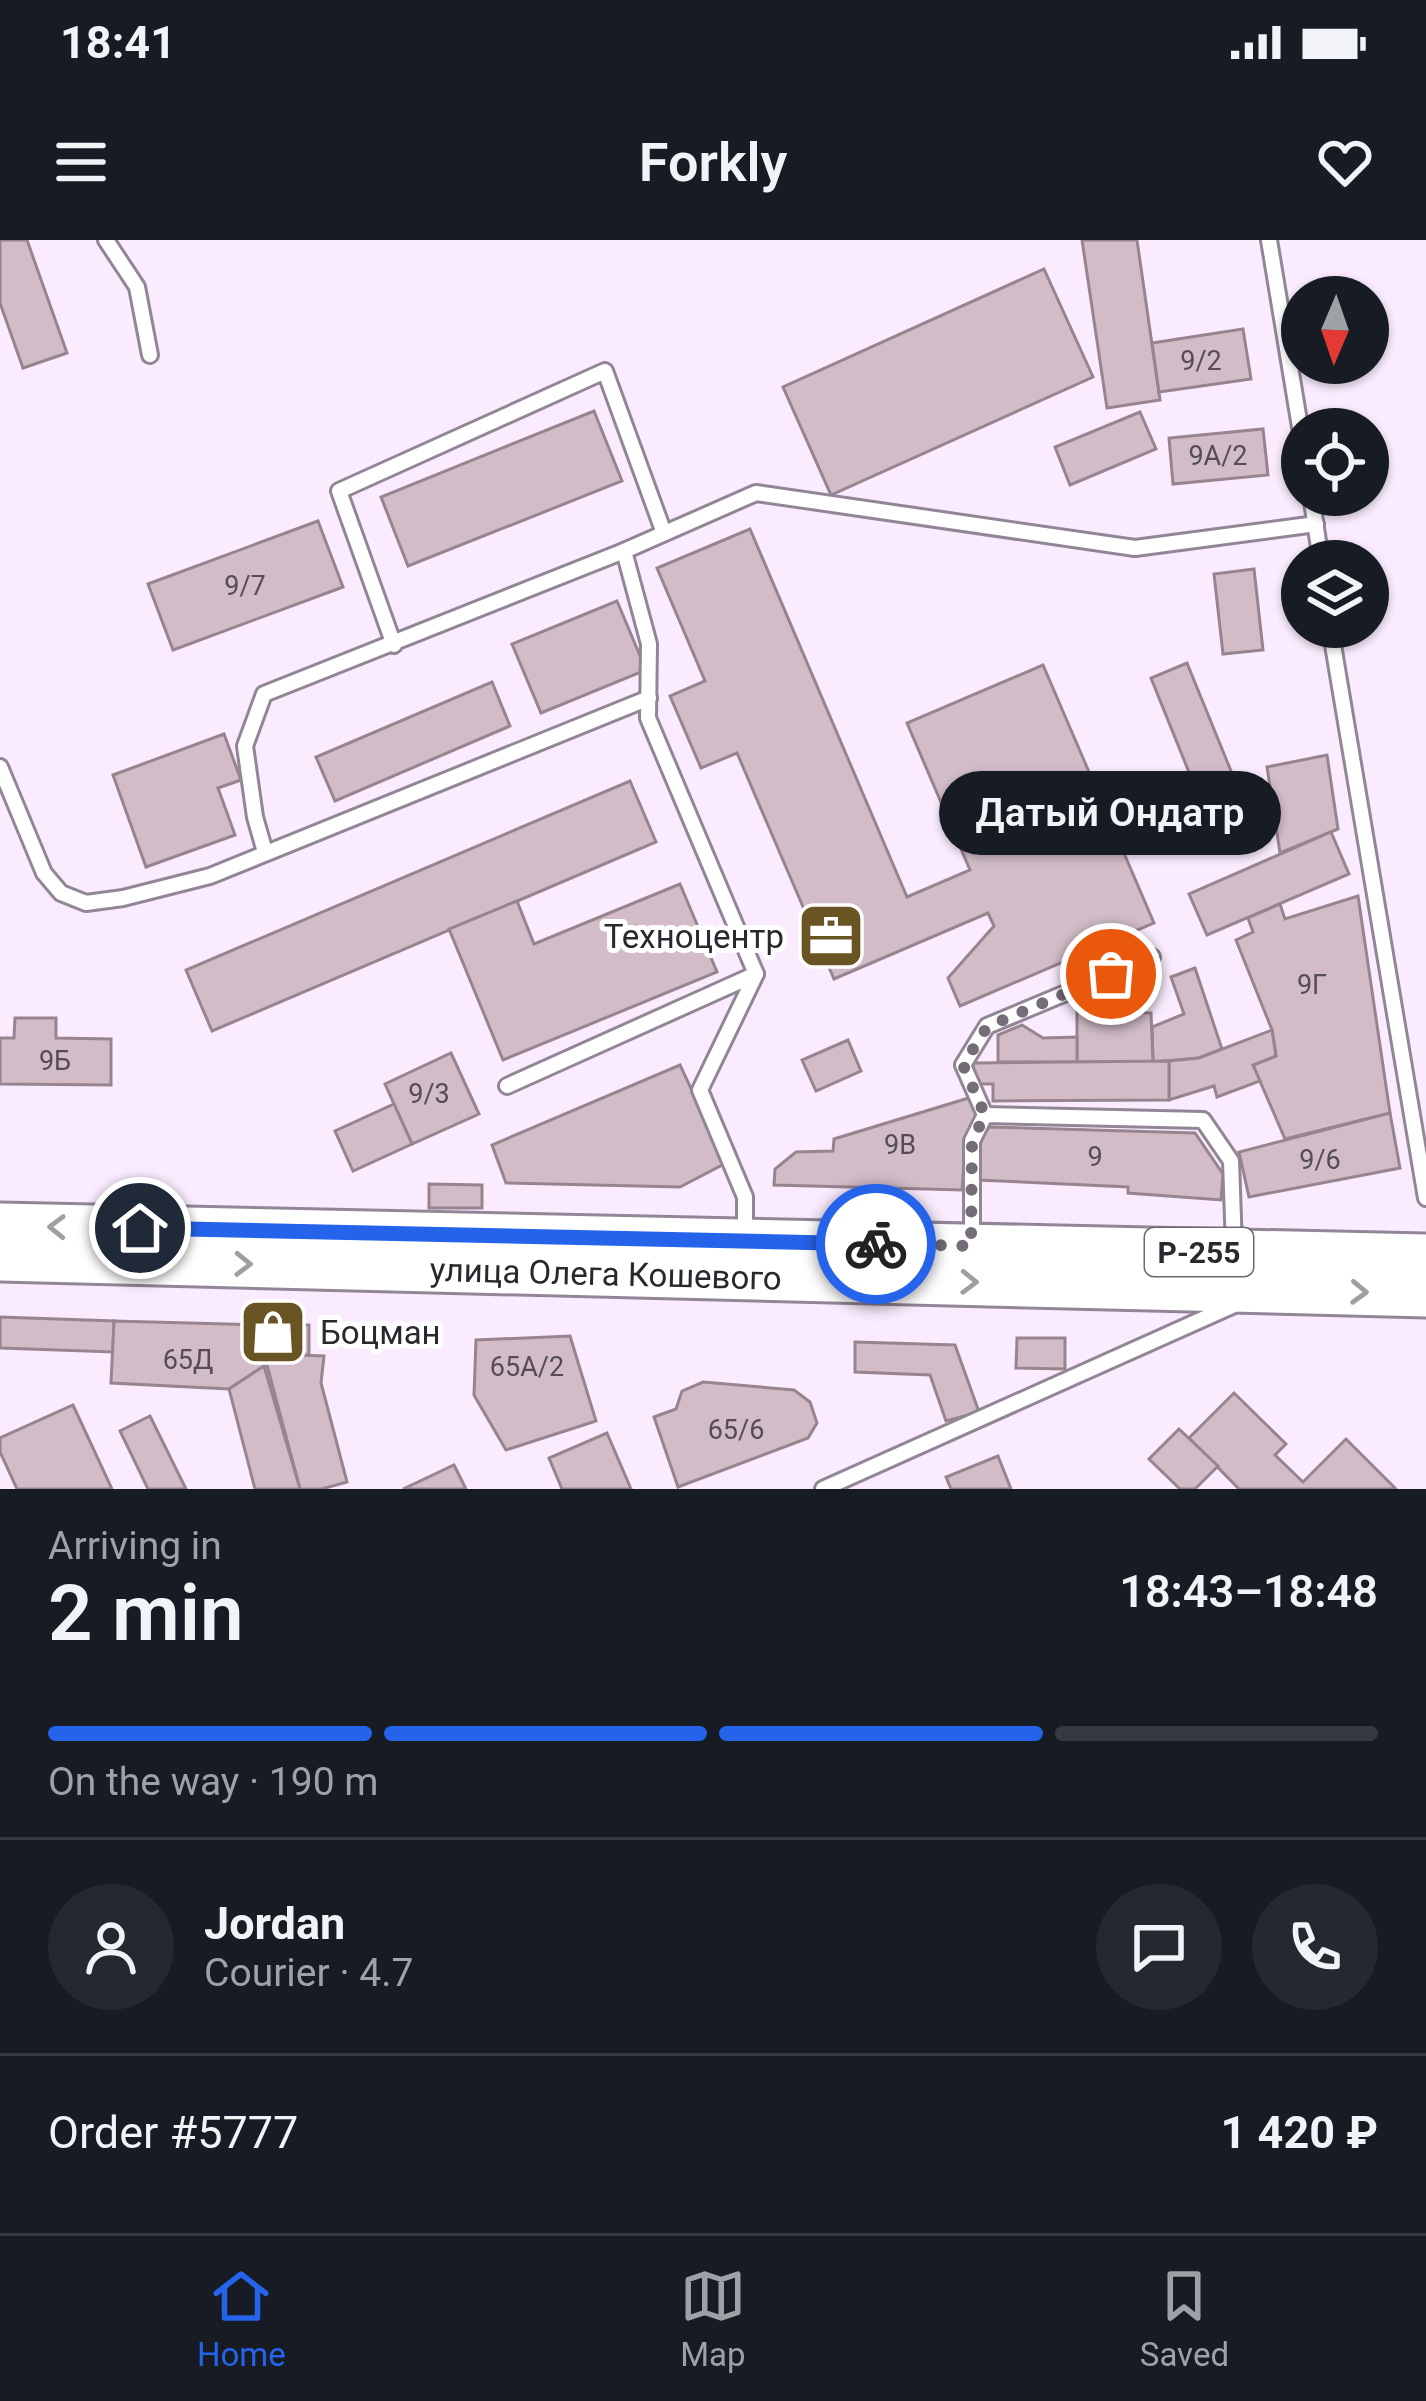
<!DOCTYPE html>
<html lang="en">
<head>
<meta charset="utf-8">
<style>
  body { margin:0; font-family:Roboto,sans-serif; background:#242831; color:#f1f3f6; height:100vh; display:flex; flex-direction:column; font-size:45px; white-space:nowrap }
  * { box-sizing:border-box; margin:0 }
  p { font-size:39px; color:#9ea1a6 }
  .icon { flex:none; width:66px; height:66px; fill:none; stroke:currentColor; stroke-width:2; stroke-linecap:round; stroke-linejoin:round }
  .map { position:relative; height:1249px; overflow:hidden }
  .details { display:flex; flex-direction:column; background:#171b24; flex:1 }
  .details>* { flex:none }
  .needle { width:78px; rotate:182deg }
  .controls { position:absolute; left:1281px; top:36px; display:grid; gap:24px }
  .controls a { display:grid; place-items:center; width:108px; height:108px; border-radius:50%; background:#171b24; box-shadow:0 3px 9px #0004; font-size:60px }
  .pin { position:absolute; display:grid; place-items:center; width:102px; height:102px; color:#fff; margin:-51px; border:6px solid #fff; border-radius:50%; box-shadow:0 3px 12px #0007 }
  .courier { position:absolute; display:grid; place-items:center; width:120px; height:120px; margin:-60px; border:9px solid #2563eb; border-radius:50%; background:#fff; color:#222; box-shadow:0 3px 15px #0007 }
  .bubble { position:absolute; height:84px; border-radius:42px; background:#171b24; box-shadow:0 3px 9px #0004; font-size:39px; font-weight:600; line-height:84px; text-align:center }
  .headline em { font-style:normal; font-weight:600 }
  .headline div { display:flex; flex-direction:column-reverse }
  .headline { display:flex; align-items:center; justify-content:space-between; height:204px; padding:0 48px }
  h1 { font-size:78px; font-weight:600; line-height:90px }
  .bar { display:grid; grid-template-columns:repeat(4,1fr); gap:18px 12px; align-content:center; height:144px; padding:0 48px }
  .bar i { height:15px; border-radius:9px; background:#363941 }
  .bar .on { background:#2563eb }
  .bar p { grid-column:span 4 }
  .line { display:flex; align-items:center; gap:30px; padding:0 48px; border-top:3px solid #363941 }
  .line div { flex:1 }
  .round { display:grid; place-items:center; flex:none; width:126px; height:126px; border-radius:63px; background:#242831 }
  .status { display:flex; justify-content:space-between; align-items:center; height:84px; padding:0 60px; background:#171b24; direction:ltr }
  .status svg { height:33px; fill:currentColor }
  header { display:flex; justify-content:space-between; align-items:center; height:156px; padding:0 48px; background:#171b24; font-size:54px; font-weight:600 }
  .dock { display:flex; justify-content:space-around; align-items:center; height:168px; border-top:3px solid #363941; background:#171b24; font-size:33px; color:#9ea1a6 }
  .dock a { display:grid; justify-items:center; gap:6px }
  .dock .on { color:#2563eb }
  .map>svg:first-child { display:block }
  .building { fill:#d1bcc8; stroke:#98848f; stroke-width:3 }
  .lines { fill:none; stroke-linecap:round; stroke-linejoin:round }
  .service-casing { stroke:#928696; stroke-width:20 }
  .primary-casing { stroke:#928696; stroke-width:51 }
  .service { stroke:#fff; stroke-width:14 }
  .primary { stroke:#fff; stroke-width:45 }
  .oneway { stroke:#a09ea1 }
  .done { stroke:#746c77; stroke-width:12; stroke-dasharray:0 21.6 }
  .route { stroke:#2563eb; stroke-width:15 }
  .labels { text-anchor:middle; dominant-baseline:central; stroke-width:10; stroke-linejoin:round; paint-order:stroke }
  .number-label { font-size:27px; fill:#554c54 }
  .shield { fill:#fff; stroke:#6b686d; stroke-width:3 }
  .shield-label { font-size:30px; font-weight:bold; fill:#2c272e }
  .poi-label { font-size:33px; fill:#2c272e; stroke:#fff; text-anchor:end }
  .street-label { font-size:33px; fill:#2c272e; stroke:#fff }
</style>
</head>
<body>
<div class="status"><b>18:41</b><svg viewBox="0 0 49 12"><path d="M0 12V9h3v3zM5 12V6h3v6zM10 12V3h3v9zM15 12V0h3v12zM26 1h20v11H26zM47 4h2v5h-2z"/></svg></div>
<header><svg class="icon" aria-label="menu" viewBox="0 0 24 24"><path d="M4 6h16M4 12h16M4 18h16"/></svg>Forkly<svg class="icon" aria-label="heart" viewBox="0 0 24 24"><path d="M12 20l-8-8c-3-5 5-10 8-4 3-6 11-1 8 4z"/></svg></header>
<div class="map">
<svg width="1426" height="1249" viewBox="0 0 1426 1249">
  <rect width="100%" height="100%" fill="#faecfe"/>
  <g class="building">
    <polygon points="0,0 27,0 67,113 23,128 0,63"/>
    <polygon points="1082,0 1137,0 1160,160 1107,168"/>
    <polygon points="1044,29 1093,137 831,255 783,147"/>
    <polygon points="1243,89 1251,139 1159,152 1152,103"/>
    <polygon points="594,171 622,241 408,326 381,257"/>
    <polygon points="1140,172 1156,209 1070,245 1055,207"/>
    <polygon points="1263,189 1268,235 1173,244 1169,198"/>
    <polygon points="318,281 343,347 173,410 148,344"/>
    <polygon points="750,289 907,657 970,630 907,483 1043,425 1154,683 960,766 948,738 994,686 988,673 834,739 737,513 701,528 670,456 705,441 657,328"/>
    <polygon points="1254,329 1263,410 1223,414 1214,334"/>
    <polygon points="617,361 646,430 541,473 512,404"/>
    <polygon points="1187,423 1242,558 1205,572 1151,438"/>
    <polygon points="492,442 510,486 335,561 316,517"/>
    <polygon points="224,494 241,540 218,548 235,595 146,627 113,535"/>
    <polygon points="1327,515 1338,589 1280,613 1267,527"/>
    <polygon points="630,541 656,602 212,791 186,730"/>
    <polygon points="1331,592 1349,634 1207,695 1189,654"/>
    <polygon points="680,644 717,732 503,820 449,689 517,661 534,704"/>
    <polygon points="1358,656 1390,873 1285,899 1253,825 1276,816 1272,790 1236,700 1253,692 1248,678 1280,664 1285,679"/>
    <polygon points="1195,728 1222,809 1199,818 1153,822 1152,787 1184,774 1171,737"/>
    <polygon points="1077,772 1151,773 1153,822 1077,822"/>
    <polygon points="15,778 56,778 56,798 111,799 111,845 0,844 0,798 14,798"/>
    <polygon points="1022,785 1043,798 1077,797 1077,822 998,822 998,795"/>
    <polygon points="1272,790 1276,816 1253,825 1260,841 1217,857 1214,846 1169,860 1169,821 1199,818"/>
    <polygon points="848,800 861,831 816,851 802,820"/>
    <polygon points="451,813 479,874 412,904 385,844"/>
    <polygon points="1169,821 1169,860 993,861 993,844 973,844 973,823"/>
    <polygon points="680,825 726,923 680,947 506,943 492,905"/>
    <polygon points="972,857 978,878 966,896 962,950 774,945 775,929 796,912 833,911 834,899"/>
    <polygon points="394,864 412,904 353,931 335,891"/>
    <polygon points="1390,873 1400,928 1249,957 1239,912"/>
    <polygon points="989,887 1195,893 1223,934 1221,960 1128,953 1128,947 978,940 981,899"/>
    <polygon points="429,944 482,945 482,968 429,968"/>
    <polygon points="0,1077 114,1081 113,1112 0,1108"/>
    <polygon points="114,1081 264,1085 264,1126 229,1149 111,1143"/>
    <polygon points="264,1085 309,1085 309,1115 264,1114"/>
    <polygon points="570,1096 596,1181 506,1210 474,1155 476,1100"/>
    <polygon points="1017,1098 1065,1098 1065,1129 1016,1128"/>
    <polygon points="855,1102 955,1105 979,1172 946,1181 930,1135 855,1132"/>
    <polygon points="264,1114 324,1116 321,1143 347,1242 322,1249 300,1249"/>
    <polygon points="264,1126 300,1249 255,1249 229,1149"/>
    <polygon points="703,1142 794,1150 810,1162 817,1183 808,1198 678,1247 654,1177 676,1169 682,1151"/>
    <polygon points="1234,1153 1286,1204 1275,1215 1303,1242 1346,1199 1396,1249 1239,1249 1189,1198"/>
    <polygon points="73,1165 112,1249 17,1249 0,1212 0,1198"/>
    <polygon points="150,1176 186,1249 148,1249 120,1191"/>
    <polygon points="1179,1189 1218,1226 1195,1249 1180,1249 1149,1219"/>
    <polygon points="607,1193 631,1249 562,1249 549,1218"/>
    <polygon points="998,1216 1011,1249 951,1249 946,1237"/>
    <polygon points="454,1225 466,1249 403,1249"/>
  </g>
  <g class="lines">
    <g class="service-casing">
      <g id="service">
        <polyline points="106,0 137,47 150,115"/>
        <polyline points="1269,0 1302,199"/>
        <polyline points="1311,255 1321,321"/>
        <polyline points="1330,387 1426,958"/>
        <polyline points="394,405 339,251 605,131 664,293"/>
        <polyline points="0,527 44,633 61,653 86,663 123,658 210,636 649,458"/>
        <polyline points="265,612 255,577 245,506 264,454 624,311"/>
        <polyline points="507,846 756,734"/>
        <polyline points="985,875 963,825 987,786 1152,717"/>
        <polyline points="745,996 745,957 700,850 756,734 648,478 649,404 624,311 756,253 1135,308 1316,284"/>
        <polyline points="972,999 972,901 985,875 1203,880 1231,921 1234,1008"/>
        <polyline points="823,1249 1234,1065"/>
      </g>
    </g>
    <g class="primary-casing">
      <g id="primary">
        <polyline points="0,986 1426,1017"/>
        <path id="s1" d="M 0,1018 L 1426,1054"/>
      </g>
    </g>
    <use href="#service" class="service"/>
    <use href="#primary" class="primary"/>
  </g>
  <defs><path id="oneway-chevron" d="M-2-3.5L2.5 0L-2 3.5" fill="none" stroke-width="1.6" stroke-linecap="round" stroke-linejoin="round" transform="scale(3)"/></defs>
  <g class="oneway">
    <use href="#oneway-chevron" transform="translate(57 987) rotate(-179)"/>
    <use href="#oneway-chevron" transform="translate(243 1024) rotate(1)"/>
    <use href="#oneway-chevron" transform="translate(969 1042) rotate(1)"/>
    <use href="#oneway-chevron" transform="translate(1359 1052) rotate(2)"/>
  </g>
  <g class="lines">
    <polyline class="done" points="876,1004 971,1006 972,901 985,875 963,825 987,787 1111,734"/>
    <polyline class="route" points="140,988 876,1004"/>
  </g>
  <defs>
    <g id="office-square" transform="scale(3.45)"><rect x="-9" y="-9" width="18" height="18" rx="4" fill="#695423" stroke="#fff"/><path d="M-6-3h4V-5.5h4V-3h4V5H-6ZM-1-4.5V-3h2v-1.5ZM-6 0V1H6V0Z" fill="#fff"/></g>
    <g id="shop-square" transform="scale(3.45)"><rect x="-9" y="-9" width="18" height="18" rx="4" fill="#695423" stroke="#fff"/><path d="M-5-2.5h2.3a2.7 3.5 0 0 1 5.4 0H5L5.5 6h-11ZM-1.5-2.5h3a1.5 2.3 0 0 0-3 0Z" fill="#fff"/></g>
  </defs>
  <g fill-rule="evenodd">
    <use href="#office-square" x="831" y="696"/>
    <use href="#shop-square" x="273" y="1092"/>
  </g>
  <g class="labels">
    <g class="number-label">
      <text x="1201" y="121">9/2</text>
      <text x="1218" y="216">9А/2</text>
      <text x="245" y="346">9/7</text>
      <text x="1312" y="745">9Г</text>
      <text x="55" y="821">9Б</text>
      <text x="429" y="854">9/3</text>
      <text x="900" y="905">9В</text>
      <text x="1095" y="917">9</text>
      <text x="1320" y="920">9/6</text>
      <text x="188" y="1120">65Д</text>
      <text x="527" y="1127">65А/2</text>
      <text x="736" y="1190">65/6</text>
    </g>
    <rect class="shield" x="1145" y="988" width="108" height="48" rx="9"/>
    <g class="shield-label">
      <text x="1199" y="1012">Р-255</text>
    </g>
    <g class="poi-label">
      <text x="784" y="696">Техноцентр</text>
      <text x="320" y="1092" text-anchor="start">Боцман</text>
    </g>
    <g class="street-label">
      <text stroke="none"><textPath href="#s1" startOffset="606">улица Олега Кошевого</textPath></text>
    </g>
  </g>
</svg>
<div class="controls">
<a><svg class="needle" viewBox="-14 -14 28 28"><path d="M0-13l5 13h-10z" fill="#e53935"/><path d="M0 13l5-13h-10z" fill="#9ea1a6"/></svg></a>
<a><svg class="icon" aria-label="locate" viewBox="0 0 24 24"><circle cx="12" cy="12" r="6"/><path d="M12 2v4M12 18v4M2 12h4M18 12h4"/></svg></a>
<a><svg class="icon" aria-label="layers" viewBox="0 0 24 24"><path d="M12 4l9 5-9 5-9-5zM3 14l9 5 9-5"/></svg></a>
</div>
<div class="pin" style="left:1111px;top:734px;background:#ea580c"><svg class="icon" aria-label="bag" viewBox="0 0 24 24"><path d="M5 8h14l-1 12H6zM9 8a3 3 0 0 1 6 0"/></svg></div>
<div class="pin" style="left:140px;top:988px;background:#1f2937"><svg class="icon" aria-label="home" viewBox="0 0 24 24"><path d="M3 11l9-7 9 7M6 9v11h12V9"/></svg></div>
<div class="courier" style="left:876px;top:1004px"><svg class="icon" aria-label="bike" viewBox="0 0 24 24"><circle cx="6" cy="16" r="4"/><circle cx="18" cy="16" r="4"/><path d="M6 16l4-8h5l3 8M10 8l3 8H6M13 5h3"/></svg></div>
<div class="bubble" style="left:939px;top:531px;width:342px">Датый Ондатр</div>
</div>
<section class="details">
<div class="headline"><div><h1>2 min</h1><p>Arriving in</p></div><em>18:43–18:48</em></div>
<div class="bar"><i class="on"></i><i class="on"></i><i class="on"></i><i></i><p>On the way · 190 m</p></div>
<div class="line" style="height:216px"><a class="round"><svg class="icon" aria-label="person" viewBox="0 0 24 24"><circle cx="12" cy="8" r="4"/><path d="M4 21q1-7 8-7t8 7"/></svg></a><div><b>Jordan</b><p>Courier · 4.7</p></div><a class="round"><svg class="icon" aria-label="chat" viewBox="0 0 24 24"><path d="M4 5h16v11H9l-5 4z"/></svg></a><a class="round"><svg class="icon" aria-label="phone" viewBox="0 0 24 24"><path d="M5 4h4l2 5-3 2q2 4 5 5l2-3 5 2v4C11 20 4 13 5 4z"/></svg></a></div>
<div class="line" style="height:156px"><div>Order #5777</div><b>1 420 ₽</b></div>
</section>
<nav class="dock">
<a class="on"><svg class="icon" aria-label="home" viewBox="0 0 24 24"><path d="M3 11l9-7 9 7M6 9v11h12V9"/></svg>Home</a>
<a><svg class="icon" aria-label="map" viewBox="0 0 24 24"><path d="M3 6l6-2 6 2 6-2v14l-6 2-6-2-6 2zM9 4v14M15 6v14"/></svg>Map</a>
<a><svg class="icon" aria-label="saved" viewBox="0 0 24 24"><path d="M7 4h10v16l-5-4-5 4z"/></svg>Saved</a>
</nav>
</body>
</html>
